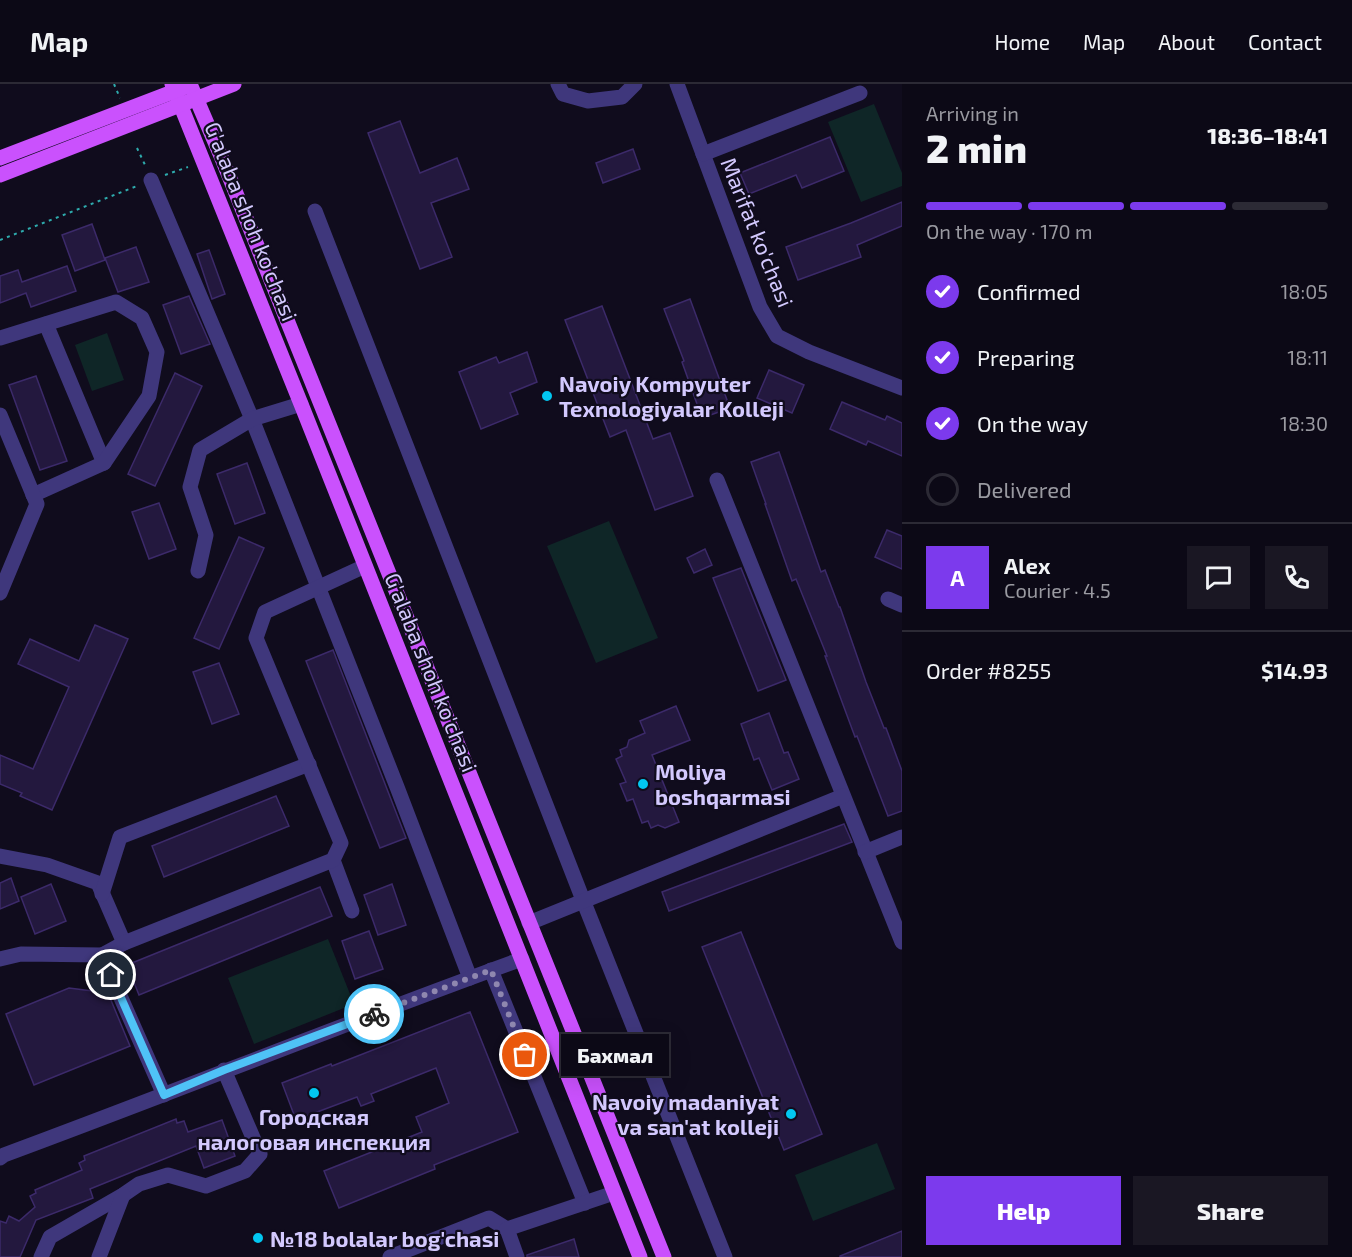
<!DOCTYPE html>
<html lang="en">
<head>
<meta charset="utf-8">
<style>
  body { margin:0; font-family:"Exo 2",sans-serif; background:#1a1723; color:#f1f3f6; height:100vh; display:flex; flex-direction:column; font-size:22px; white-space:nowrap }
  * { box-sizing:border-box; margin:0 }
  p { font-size:20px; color:#9a9aa1 }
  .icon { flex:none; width:33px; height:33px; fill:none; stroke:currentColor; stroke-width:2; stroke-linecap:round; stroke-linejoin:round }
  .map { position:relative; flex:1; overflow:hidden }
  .panel { display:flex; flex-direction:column; background:#0c0916; width:450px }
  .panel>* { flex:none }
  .pin { position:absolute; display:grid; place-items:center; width:51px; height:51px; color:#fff; margin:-26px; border:3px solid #fff; border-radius:50%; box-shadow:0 2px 6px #0007 }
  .courier { position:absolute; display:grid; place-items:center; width:60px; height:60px; margin:-30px; border:4px solid #4fc3f7; border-radius:50%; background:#fff; color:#222; box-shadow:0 2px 8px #0007 }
  .bubble { position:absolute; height:42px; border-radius:0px; background:#0c0916; box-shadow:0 6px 24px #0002,0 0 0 2px #2c2a35; font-size:20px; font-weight:800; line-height:42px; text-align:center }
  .summary em { font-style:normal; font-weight:800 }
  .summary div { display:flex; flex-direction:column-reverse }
  .summary { display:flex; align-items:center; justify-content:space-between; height:102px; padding:0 24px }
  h1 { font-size:39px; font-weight:800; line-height:45px }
  .bar { display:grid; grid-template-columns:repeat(4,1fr); gap:9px 6px; align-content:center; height:72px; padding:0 24px }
  .bar i { height:8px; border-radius:4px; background:#2c2a35 }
  .bar .active { background:#7c3aed }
  .bar p { grid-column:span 4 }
  .line { display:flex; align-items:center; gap:15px; padding:0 24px; border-top:2px solid #2c2a35 }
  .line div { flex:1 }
  .round { display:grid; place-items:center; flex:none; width:63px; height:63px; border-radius:0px; background:#1a1723 }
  ol { padding:0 24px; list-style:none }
  li { display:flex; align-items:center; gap:18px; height:66px }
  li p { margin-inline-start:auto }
  li .icon { padding:6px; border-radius:50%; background:#7c3aed; color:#fff; stroke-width:4 }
  li:last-child { color:#9a9aa1 }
  li i { width:33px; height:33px; border:3px solid #2c2a35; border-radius:50% }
  .primary-button { display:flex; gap:12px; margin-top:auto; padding:12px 24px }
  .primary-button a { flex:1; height:69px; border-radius:0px; background:#7c3aed; color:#fff; font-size:24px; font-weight:800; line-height:69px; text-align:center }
  .primary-button a+a { background:#1a1723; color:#f1f3f6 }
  header { display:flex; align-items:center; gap:36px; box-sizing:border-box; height:84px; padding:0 30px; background:#0c0916; border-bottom:2px solid #2c2a35 }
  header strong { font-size:28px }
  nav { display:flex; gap:33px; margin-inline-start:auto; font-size:21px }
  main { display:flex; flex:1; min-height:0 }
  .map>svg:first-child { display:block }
  .green { fill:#0f2627 }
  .building { fill:#23183e; stroke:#3c2a6a; stroke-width:1.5 }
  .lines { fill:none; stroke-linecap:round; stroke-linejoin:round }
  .path { stroke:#2eabad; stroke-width:2; stroke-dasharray:3 4.5; stroke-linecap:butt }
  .minor { stroke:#3f377c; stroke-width:15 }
  .major { stroke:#ca51fd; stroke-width:15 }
  .done { stroke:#8f87af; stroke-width:6; stroke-dasharray:0 10.8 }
  .route { stroke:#4fc3f7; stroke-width:8 }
  .poi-dot { fill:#02c7f1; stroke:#100c1d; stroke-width:2 }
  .labels { text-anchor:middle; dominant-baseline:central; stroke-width:4.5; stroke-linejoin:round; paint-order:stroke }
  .street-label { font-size:22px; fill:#d3c9fe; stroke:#100c1d }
  .poi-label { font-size:22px; font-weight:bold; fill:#d3c9fe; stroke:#100c1d; text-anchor:start }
</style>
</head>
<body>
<header>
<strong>Map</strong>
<nav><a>Home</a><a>Map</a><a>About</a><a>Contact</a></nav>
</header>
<main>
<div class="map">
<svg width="902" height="1173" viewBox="0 0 902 1173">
  <rect width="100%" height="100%" fill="#100c1d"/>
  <g class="green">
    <polygon points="874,20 902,89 902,102 861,118 828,38"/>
    <polygon points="107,249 124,296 92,307 75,261"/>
    <polygon points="609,437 658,554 596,579 547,462"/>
    <polygon points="328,855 354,920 254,960 228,894"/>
    <polygon points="877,1059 895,1105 813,1137 795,1091"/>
  </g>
  <g class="building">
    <polygon points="400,37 420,89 457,74 469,105 431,119 452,173 420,185 368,49"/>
    <polygon points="830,53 844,87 802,104 796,91 749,110 740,89"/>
    <polygon points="633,65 640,85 603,99 596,79"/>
    <polygon points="902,118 902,142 857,161 861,173 798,196 786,163 851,139"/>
    <polygon points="92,140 105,176 75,187 62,151"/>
    <polygon points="136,163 149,198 118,208 105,174"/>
    <polygon points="209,166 225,210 212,215 197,170"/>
    <polygon points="67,182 76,207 31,223 26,209 0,219 0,192 18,186 22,198"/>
    <polygon points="189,212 210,260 181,270 163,221"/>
    <polygon points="690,215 730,324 702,334 682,278 684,277 664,225"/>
    <polygon points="602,222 653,355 670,349 693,412 655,426 626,346 610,353 565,236"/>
    <polygon points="527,268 537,298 510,309 518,330 481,345 459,288 496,273 499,279"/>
    <polygon points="769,286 804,301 792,329 757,314"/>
    <polygon points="175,289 202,302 155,402 128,390"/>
    <polygon points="36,292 67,377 40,386 9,301"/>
    <polygon points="842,318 885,336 887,332 902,339 902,372 868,357 866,361 830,345"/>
    <polygon points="779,368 821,488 825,486 839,523 840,523 866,598 884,644 886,644 902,687 902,727 888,732 857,652 855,653 825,572 827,572 796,495 792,497 765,420 766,420 751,378"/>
    <polygon points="247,379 265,429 235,440 217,390"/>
    <polygon points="159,419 176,465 149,475 132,428"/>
    <polygon points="887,446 902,452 902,485 875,473"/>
    <polygon points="239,453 264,464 219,565 194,554"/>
    <polygon points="705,465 712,481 694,489 687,474"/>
    <polygon points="741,484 786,596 758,607 713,494"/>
    <polygon points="95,541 128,555 52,726 20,712 22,709 0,700 0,671 33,685 69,603 18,580 30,555 79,577"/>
    <polygon points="333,566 406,754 380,764 306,577"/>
    <polygon points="219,579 239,630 212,640 193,588"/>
    <polygon points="676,622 690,656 652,671 679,738 665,744 658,741 651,744 648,737 642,739 633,715 627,717 620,700 626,698 616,675 622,672 620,666 627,663 629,656 645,649 640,637"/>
    <polygon points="769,629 784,669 788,668 799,695 772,706 759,674 754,676 741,640"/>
    <polygon points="276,712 289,742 164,793 152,762"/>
    <polygon points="844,740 852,758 669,827 662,808"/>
    <polygon points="11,794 19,817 0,825 0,799"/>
    <polygon points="51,800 66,837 35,850 21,813"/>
    <polygon points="392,800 406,841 378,851 364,811"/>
    <polygon points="320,803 332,832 139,911 127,881"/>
    <polygon points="369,847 383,885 355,895 342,857"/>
    <polygon points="741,848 822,1050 784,1066 702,863"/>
    <polygon points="69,904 108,909 130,962 34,1001 6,930"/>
    <polygon points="470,928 518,1048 434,1081 435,1085 339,1124 324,1087 422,1048 416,1033 449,1019 436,984 371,1010 374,1017 361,1022 357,1013 296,1036 282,999 331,980 332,982"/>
    <polygon points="176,1035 177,1039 184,1037 188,1048 222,1036 235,1072 204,1084 196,1062 90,1105 93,1114 36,1136 20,1173 0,1173 0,1137 6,1139 9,1132 19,1137 35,1123 30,1112 36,1109 35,1106 82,1086 79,1079 85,1076 84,1072"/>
    <polygon points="902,1147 902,1173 840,1173 840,1172"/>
    <polygon points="574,1155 579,1173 527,1173 527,1171"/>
  </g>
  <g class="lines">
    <g class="path">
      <polyline points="114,0 120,14"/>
      <polyline points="137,64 146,83"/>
      <polyline points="165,91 188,83"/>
      <polyline points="0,156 137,102"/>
    </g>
    <g class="minor">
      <polyline points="558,0 563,10 588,17 622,13 635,0"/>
      <polyline points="677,0 760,223 777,252 809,268 902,304"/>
      <polyline points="703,70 860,9"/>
      <polyline points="151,96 252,335 397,703 470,894"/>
      <polyline points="315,127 583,816 725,1173"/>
      <polyline points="46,240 104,379"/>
      <polyline points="0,254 116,218 142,234 157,268 149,312 104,379 33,411"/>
      <polyline points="0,331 37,420 0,509"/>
      <polyline points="717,396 902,858"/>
      <polyline points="198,487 206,451 190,403 200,366 252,335 301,320"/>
      <polyline points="888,515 902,521"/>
      <polyline points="865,768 902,753"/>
      <polyline points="0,772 47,781 98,799 124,859"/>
      <polyline points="333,776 352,827"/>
      <polyline points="102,810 120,753 309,680"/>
      <polyline points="529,839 843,712"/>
      <polyline points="0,875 21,870 102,871"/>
      <polyline points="491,886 585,1119"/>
      <polyline points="164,1011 102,871 124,859 333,776 341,759 256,554 265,528 365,482"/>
      <path d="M 0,1074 L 4,1071 C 177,1007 348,938 522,875"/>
      <polyline points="41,1173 50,1153 123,1111 139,1100 168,1091 206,1102 245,1087 260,1070 224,986"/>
      <polyline points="99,1173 123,1111"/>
      <polyline points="390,1173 489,1134 507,1145"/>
      <polyline points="517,1173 507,1145 614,1109"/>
    </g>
    <g class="major">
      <polyline points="172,0 301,320 640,1173"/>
      <polyline points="190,0 221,72 664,1173"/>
      <polyline points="0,74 183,4"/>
      <polyline points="0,91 234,0"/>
    </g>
  </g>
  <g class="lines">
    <polyline class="done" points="374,930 491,886 525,971"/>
    <polyline class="route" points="111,891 164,1011 224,986 374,930"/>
  </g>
  <g class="poi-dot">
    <circle cx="547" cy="312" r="6"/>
    <circle cx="643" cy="700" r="6"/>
    <circle cx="314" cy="1009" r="6"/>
    <circle cx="791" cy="1030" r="6"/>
    <circle cx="258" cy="1154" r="6"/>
  </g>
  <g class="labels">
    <g class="street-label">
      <text transform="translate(252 137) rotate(68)">G'alaba shoh ko'chasi</text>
      <text transform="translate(758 148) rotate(68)">Marifat ko'chasi</text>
      <text transform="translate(432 588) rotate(68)">G'alaba shoh ko'chasi</text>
    </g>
    <g class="poi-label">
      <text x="559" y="299">Navoiy Kompyuter<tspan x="559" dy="25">Texnologiyalar Kolleji</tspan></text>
      <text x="655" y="687">Moliya<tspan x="655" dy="25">boshqarmasi</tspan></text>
      <text x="779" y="1017" text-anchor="end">Navoiy madaniyat<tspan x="779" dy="25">va san'at kolleji</tspan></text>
      <text x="314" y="1032" text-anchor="middle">Городская<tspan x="314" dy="25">налоговая инспекция</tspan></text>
      <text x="270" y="1154">№18 bolalar bog'chasi</text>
    </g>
  </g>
</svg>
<div class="pin" style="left:525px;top:971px;background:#ea580c"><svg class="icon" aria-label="bag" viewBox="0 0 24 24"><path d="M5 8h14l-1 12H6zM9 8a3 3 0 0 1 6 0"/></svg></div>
<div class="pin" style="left:111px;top:891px;background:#1f2937"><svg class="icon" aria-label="home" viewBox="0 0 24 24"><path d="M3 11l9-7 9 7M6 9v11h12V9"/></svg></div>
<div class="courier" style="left:374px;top:930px"><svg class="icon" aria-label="bike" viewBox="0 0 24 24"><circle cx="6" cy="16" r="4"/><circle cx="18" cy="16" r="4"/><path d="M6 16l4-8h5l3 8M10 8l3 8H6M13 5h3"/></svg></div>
<div class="bubble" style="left:561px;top:950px;width:108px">Бахмал</div>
</div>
<section class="panel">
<div class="summary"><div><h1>2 min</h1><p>Arriving in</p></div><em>18:36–18:41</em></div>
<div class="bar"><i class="active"></i><i class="active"></i><i class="active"></i><i></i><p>On the way · 170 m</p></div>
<ol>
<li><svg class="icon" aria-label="check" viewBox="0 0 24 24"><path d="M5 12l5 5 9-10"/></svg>Confirmed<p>18:05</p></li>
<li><svg class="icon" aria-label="check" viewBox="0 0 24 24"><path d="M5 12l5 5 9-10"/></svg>Preparing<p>18:11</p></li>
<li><svg class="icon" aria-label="check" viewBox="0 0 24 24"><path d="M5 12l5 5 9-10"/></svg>On the way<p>18:30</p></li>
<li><i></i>Delivered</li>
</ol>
<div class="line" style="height:108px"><b class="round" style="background:#7c3aed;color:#fff">A</b><div><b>Alex</b><p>Courier · 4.5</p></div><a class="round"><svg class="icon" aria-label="chat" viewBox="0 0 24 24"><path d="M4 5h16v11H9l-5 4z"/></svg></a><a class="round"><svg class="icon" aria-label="phone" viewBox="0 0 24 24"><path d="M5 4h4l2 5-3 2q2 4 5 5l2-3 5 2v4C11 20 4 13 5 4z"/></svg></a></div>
<div class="line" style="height:78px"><div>Order #8255</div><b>$14.93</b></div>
<div class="primary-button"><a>Help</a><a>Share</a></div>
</section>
</main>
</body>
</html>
